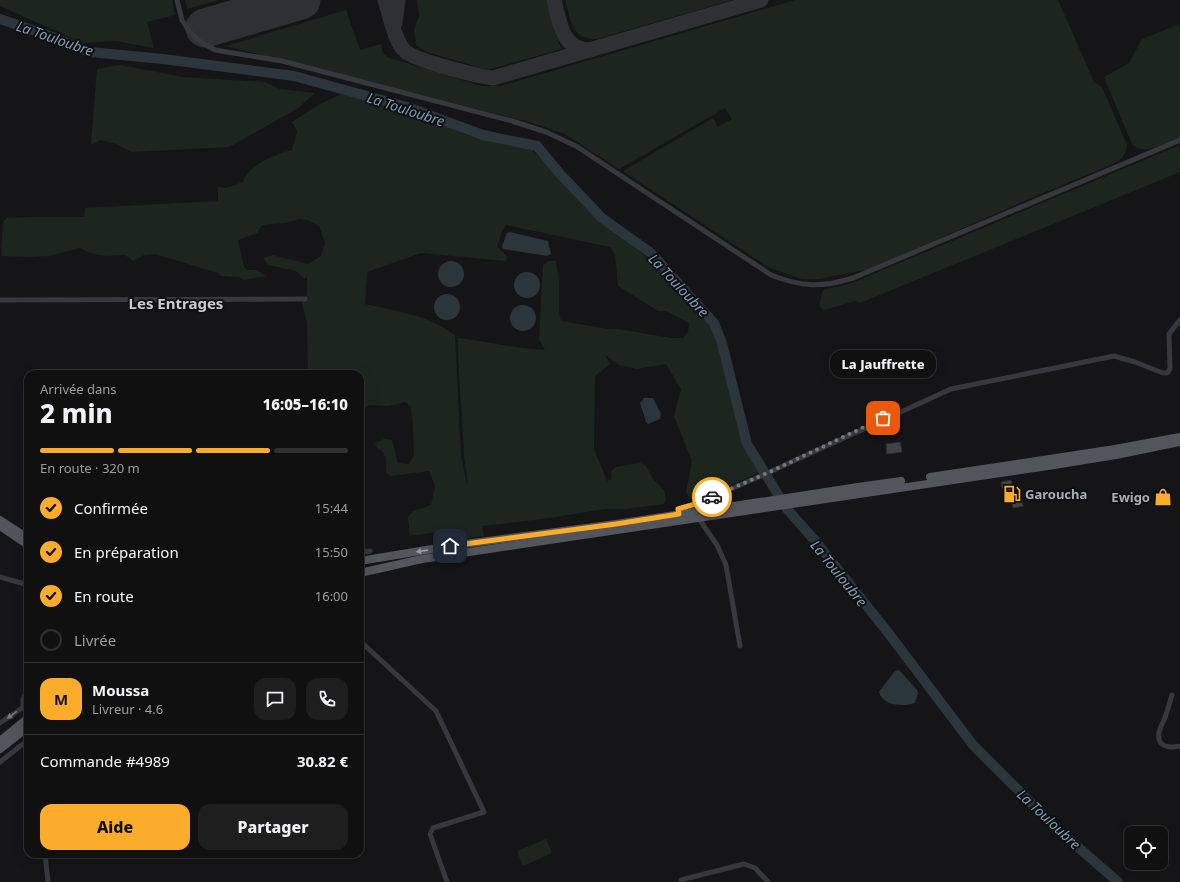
<!DOCTYPE html>
<html lang="fr">
<head>
<meta charset="utf-8">
<style>
  body { margin:0; font-family:"Noto Sans",sans-serif; background:#1e1e1f; color:#f1f3f6; height:100vh; display:flex; flex-direction:column; font-size:15px; white-space:nowrap }
  * { box-sizing:border-box; margin:0 }
  p { font-size:13px; color:#9c9d9f }
  .icon { flex:none; width:22px; height:22px; fill:none; stroke:currentColor; stroke-width:2; stroke-linecap:round; stroke-linejoin:round }
  .map { position:relative; flex:1; overflow:hidden }
  .side { position:absolute; left:24px; top:370px; width:340px; height:488px; display:flex; flex-direction:column; background:#101011; border-radius:12px; box-shadow:0 4px 16px #0002,0 0 0 1px #303031 }
  .side>* { flex:none }
  .fabs { position:absolute; left:1124px; top:826px; display:grid; gap:8px }
  .fabs a { display:grid; place-items:center; width:44px; height:44px; border-radius:8px; background:#101011; box-shadow:0 4px 16px #0002,0 0 0 1px #303031; font-size:20px }
  .pin { position:absolute; display:grid; place-items:center; width:34px; height:34px; color:#fff; margin:-17px; border-radius:8px; box-shadow:0 2px 6px #0006 }
  .courier { position:absolute; display:grid; place-items:center; width:40px; height:40px; margin:-20px; border:3px solid #faac2a; border-radius:50%; background:#fff; color:#222; box-shadow:0 1px 5px #0007 }
  .bubble { position:absolute; height:28px; border-radius:12px; background:#101011; box-shadow:0 4px 16px #0002,0 0 0 1px #303031; font-size:13px; font-weight:800; line-height:28px; text-align:center }
  .headline em { font-style:normal; font-weight:800 }
  .headline div { display:flex; flex-direction:column-reverse }
  .headline { display:flex; align-items:center; justify-content:space-between; height:68px; padding:0 16px }
  h1 { font-size:26px; font-weight:800; line-height:30px }
  .bar { display:grid; grid-template-columns:repeat(4,1fr); gap:6px 4px; align-content:center; height:48px; padding:0 16px }
  .bar i { height:5px; border-radius:3px; background:#303031 }
  .bar .current { background:#faac2a }
  .bar p { grid-column:span 4 }
  .line { display:flex; align-items:center; gap:10px; padding:0 16px; border-top:1px solid #303031 }
  .line div { flex:1 }
  .round { display:grid; place-items:center; flex:none; width:42px; height:42px; border-radius:12px; background:#1e1e1f }
  ol { padding:0 16px; list-style:none }
  li { display:flex; align-items:center; gap:12px; height:44px }
  li p { margin-inline-start:auto }
  li .icon { padding:4px; border-radius:50%; background:#faac2a; color:#111; stroke-width:4 }
  li:last-child { color:#9c9d9f }
  li i { width:22px; height:22px; border:2px solid #303031; border-radius:50% }
  .button { display:flex; gap:8px; margin-top:auto; padding:8px 16px }
  .button a { flex:1; height:46px; border-radius:12px; background:#faac2a; color:#111; font-size:16px; font-weight:800; line-height:46px; text-align:center }
  .button a+a { background:#1e1e1f; color:#f1f3f6 }
  .map>svg:first-child { display:block }
  .green { fill:#1d261e; fill-rule:evenodd }
  .water { fill:#2b353c }
  .lines { fill:none; stroke-linecap:round; stroke-linejoin:round }
  .river { stroke:#2b353c; stroke-width:10 }
  .taxiway { stroke:#2f3034; stroke-width:15 }
  .runway { stroke:#2f3034; stroke-width:39 }
  .building { fill:#414348; stroke:#2f2f34 }
  .street { stroke:#36383d; stroke-width:5 }
  .primary { stroke:#52555c; stroke-width:8 }
  .oneway { fill:#969ba6 }
  .oneway2 { fill:#747881 }
  .done { stroke:#747880; stroke-width:4; stroke-dasharray:0 7.2 }
  .route { stroke:#faac2a; stroke-width:5 }
  .labels { text-anchor:middle; dominant-baseline:central; stroke-width:4; stroke-linejoin:round; paint-order:stroke }
  .poi-label { font-size:13px; font-weight:bold; fill:#a7adb8; stroke:#101012; text-anchor:start }
  .water-label { font-size:14px; font-style:italic; fill:#7c9db5; stroke:#101012 }
  .quarter-label { font-size:15px; font-weight:bold; fill:#c8ccd4; stroke:#101012 }
</style>
</head>
<body>
<div class="map">
<svg width="1180" height="882" viewBox="0 0 1180 882">
  <rect width="100%" height="100%" fill="#151517"/>
  <g class="green">
    <polygon points="0,0 172,0 175,15 147,22 154,48 116,41 83,43 0,6"/>
    <polygon points="185,0 219,0 187,9"/>
    <polygon points="417,0 546,0 561,49 491,69 481,68 427,52 416,45 414,30 419,16"/>
    <path d="M 565,0 L 732,0 L 597,39 C 571,40 571,20 565,0 Z"/>
    <path d="M 795,0 L 1058,0 L 1094,82 L 1102,87 L 1127,145 C 1126,155 1122,159 1113,164 L 1031,198 L 870,269 L 819,279 L 802,279 L 770,268 L 623,171 L 713,118 L 718,127 L 732,119 L 725,108 L 619,169 L 565,134 L 529,122 L 226,46 L 346,10 L 360,50 L 381,44 L 383,53 L 387,57 L 481,86 L 501,86 Z"/>
    <path d="M 1180,24 L 1180,137 C 1165,143 1146,157 1132,144 L 1104,77 L 1129,63 L 1142,39 Z"/>
    <polygon points="120,65 183,77 265,82 280,89 315,93 297,109 229,147 132,152 116,144 100,140 91,145 97,69"/>
    <path d="M 342,94 L 407,111 L 427,122 L 452,127 L 466,135 L 477,136 L 532,150 L 543,160 L 582,205 L 650,260 L 687,295 L 713,328 L 730,383 L 733,406 L 744,448 L 761,472 L 692,502 L 686,492 L 692,461 L 674,416 L 681,389 L 666,364 L 637,369 L 619,365 L 605,355 L 610,364 L 595,376 L 594,449 L 607,481 L 612,479 L 611,471 L 616,467 L 640,463 L 645,465 L 654,480 L 664,490 L 666,500 L 664,504 L 625,509 L 604,509 L 550,518 L 482,526 L 484,536 L 452,540 L 451,530 L 410,536 L 408,517 L 413,511 L 431,505 L 435,486 L 429,471 L 391,476 L 386,473 C 386,463 388,453 377,448 L 375,443 L 384,439 L 392,440 L 398,463 L 409,464 L 414,456 L 413,426 L 411,407 L 406,402 L 388,406 L 370,405 L 360,411 L 360,374 L 308,374 L 307,323 L 302,303 L 307,294 L 307,277 L 304,279 L 296,271 L 268,265 L 263,258 L 273,255 L 308,264 L 321,256 L 325,243 L 319,226 L 308,220 L 299,219 L 285,223 L 262,225 L 257,233 L 238,240 L 244,267 L 248,270 L 256,270 L 266,276 L 244,280 L 239,277 L 221,276 L 218,273 L 155,254 L 144,255 L 133,261 L 125,255 L 105,256 L 90,253 L 80,248 L 50,256 L 26,257 L 1,256 L 3,222 L 7,218 L 34,217 L 84,217 L 85,208 L 218,201 L 218,187 L 226,188 L 243,182 C 248,165 276,154 292,150 L 297,131 L 292,122 L 318,105 ZM 506,225 L 610,247 L 615,254 L 618,286 L 658,311 L 666,311 L 689,323 L 688,332 L 683,338 L 671,338 L 618,329 L 608,329 L 561,321 L 559,311 L 559,281 L 556,261 L 549,261 L 543,265 L 539,339 L 545,350 C 516,349 487,341 458,338 C 458,376 462,414 464,451 C 464,463 468,473 467,485 L 461,456 L 455,335 C 428,315 396,311 365,304 L 367,272 L 421,253 L 506,261 L 507,256 L 497,247 L 502,231 Z"/>
    <polygon points="1180,145 1180,172 860,303 855,301 824,310 819,306 823,290 852,283"/>
    <polygon points="546,839 552,853 523,866 517,851"/>
  </g>
  <g class="water">
    <polygon points="510,232 548,241 551,254 547,256 503,249 502,246 507,233"/>
    <circle cx="451" cy="274" r="13"/>
    <circle cx="527" cy="285" r="13"/>
    <circle cx="447" cy="307" r="13"/>
    <circle cx="523" cy="318" r="13"/>
    <polygon points="644,398 653,398 661,414 660,419 648,424 646,422 640,403"/>
    <path d="M 897,670 L 900,671 L 917,690 L 918,693 L 915,703 C 903,707 883,706 879,692 L 894,672 Z"/>
  </g>
  <g class="lines">
    <polyline class="river" points="0,19 55,38 90,52 163,59 294,76 407,107 483,135 537,146 561,175 602,218 651,253 714,323 722,343 747,444 787,509 817,543 886,630 973,745 1054,826 1118,882"/>
    <g class="taxiway">
      <path d="M 385,0 C 390,14 394,41 405,51 C 416,61 477,76 493,78 L 761,0"/>
      <path d="M 554,0 C 560,23 562,50 590,50"/>
      <polyline points="395,23 398,0"/>
    </g>
    <polyline class="runway" points="205,28 301,0"/>
  </g>
  <g class="building">
    <polygon points="900,442 902,452 887,454 886,444"/>
    <polygon points="1011,480 1012,487 1014,487 1015,494 1018,493 1019,500 1022,500 1023,506 1013,508 1012,501 1009,501 1008,494 1006,495 1005,488 1002,488 1001,482"/>
  </g>
  <g class="lines">
    <g class="street">
      <path d="M 177,0 L 182,20 L 189,31 L 199,41 L 215,50 L 282,61 L 512,121 L 546,132 L 576,146 L 771,275 C 802,287 821,288 853,278 L 1180,140"/>
      <polyline points="0,300 305,299"/>
      <polyline points="680,515 678,509 699,503 774,470 951,389 1114,356 1135,362 1163,373 1167,373 1170,369 1169,334 1180,320"/>
      <polyline points="697,516 717,545 726,565 740,646"/>
      <polyline points="360,553 370,551"/>
      <polyline points="0,577 28,585"/>
      <polyline points="360,641 436,711 484,812 433,828 430,834 447,882"/>
      <path d="M 1172,695 C 1169,704 1167,714 1163,722 C 1154,740 1159,750 1180,746"/>
      <polyline points="23,706 23,699 28,689"/>
      <polyline points="0,723 28,704"/>
      <polyline points="0,762 28,740"/>
      <polyline points="45,854 48,882"/>
      <polyline points="681,880 744,864 755,868 768,882"/>
    </g>
    <g class="primary">
      <polyline points="930,477 1115,449 1180,437"/>
      <polyline points="0,520 28,538"/>
      <polyline points="0,526 28,545"/>
      <polyline points="360,561 450,546 616,524 858,487 901,481"/>
      <polyline points="360,573 422,559 1048,466 1116,455 1180,442"/>
      <polyline points="0,741 28,718"/>
      <polyline points="0,749 28,727"/>
    </g>
  </g>
  <defs><path id="oneway-solid" d="M-6-.8H1V-3.2L6.5 0L1 3.2V.8H-6Z"/></defs>
  <use class="oneway" href="#oneway-solid" transform="translate(422 551) rotate(172)"/>
  <use class="oneway2" href="#oneway-solid" transform="translate(12 715) rotate(144)"/>
  <g class="lines">
    <polyline class="done" points="712,497 774,470 883,418"/>
    <polyline class="route" points="450,546 616,524 679,514 678,509 699,503 712,497"/>
  </g>
  <defs>
    <g id="fuel-bare" transform="scale(1.38)"><path d="M-5.5-6h7V0h2V4h1.3V-2.5L3-4.5l.8-.8L6-3V5H2.5V1h-1V6h-7ZM-4.2-4.7v3.2H.2V-4.7Z" fill="#faac2a" stroke="#101012" stroke-width="2.5" paint-order="stroke"/></g>
    <g id="shop-bare" transform="scale(1.38)"><path d="M-5-2.5h2.3a2.7 3.5 0 0 1 5.4 0H5L5.5 6h-11ZM-1.5-2.5h3a1.5 2.3 0 0 0-3 0Z" fill="#faac2a" stroke="#101012" stroke-width="2.5" paint-order="stroke"/></g>
  </defs>
  <g fill-rule="evenodd">
    <use href="#fuel-bare" x="1012" y="494"/>
    <use href="#shop-bare" x="1163" y="497"/>
  </g>
  <g class="labels">
    <g class="poi-label">
      <text x="1025" y="494">Garoucha</text>
      <text x="1150" y="497" text-anchor="end">Ewigo</text>
    </g>
    <g class="water-label">
      <text transform="translate(55 38) rotate(19)">La Touloubre</text>
      <text transform="translate(406 109) rotate(18)">La Touloubre</text>
      <text transform="translate(679 285) rotate(47)">La Touloubre</text>
      <text transform="translate(839 573) rotate(51)">La Touloubre</text>
      <text transform="translate(1049 819) rotate(43)">La Touloubre</text>
    </g>
    <g class="quarter-label">
      <text x="176" y="303">Les Entrages</text>
    </g>
  </g>
</svg>
<div class="fabs">
<a><svg class="icon" aria-label="locate" viewBox="0 0 24 24"><circle cx="12" cy="12" r="6"/><path d="M12 2v4M12 18v4M2 12h4M18 12h4"/></svg></a>
</div>
<div class="pin" style="left:883px;top:418px;background:#ea580c"><svg class="icon" aria-label="bag" viewBox="0 0 24 24"><path d="M5 8h14l-1 12H6zM9 8a3 3 0 0 1 6 0"/></svg></div>
<div class="pin" style="left:450px;top:546px;background:#1f2937"><svg class="icon" aria-label="home" viewBox="0 0 24 24"><path d="M3 11l9-7 9 7M6 9v11h12V9"/></svg></div>
<div class="courier" style="left:712px;top:497px"><svg class="icon" aria-label="car" viewBox="0 0 24 24"><path d="M5 17H2v-5l4-1 3-4h7l3 4 3 1v5h-3M9 17h6M6 11h13"/><circle cx="7" cy="17" r="2"/><circle cx="17" cy="17" r="2"/></svg></div>
<div class="bubble" style="left:830px;top:350px;width:106px">La Jauffrette</div>
<section class="side">
<div class="headline"><div><h1>2 min</h1><p>Arrivée dans</p></div><em>16:05–16:10</em></div>
<div class="bar"><i class="current"></i><i class="current"></i><i class="current"></i><i></i><p>En route · 320 m</p></div>
<ol>
<li><svg class="icon" aria-label="check" viewBox="0 0 24 24"><path d="M5 12l5 5 9-10"/></svg>Confirmée<p>15:44</p></li>
<li><svg class="icon" aria-label="check" viewBox="0 0 24 24"><path d="M5 12l5 5 9-10"/></svg>En préparation<p>15:50</p></li>
<li><svg class="icon" aria-label="check" viewBox="0 0 24 24"><path d="M5 12l5 5 9-10"/></svg>En route<p>16:00</p></li>
<li><i></i>Livrée</li>
</ol>
<div class="line" style="height:72px"><b class="round" style="background:#faac2a;color:#111">M</b><div><b>Moussa</b><p>Livreur · 4.6</p></div><a class="round"><svg class="icon" aria-label="chat" viewBox="0 0 24 24"><path d="M4 5h16v11H9l-5 4z"/></svg></a><a class="round"><svg class="icon" aria-label="phone" viewBox="0 0 24 24"><path d="M5 4h4l2 5-3 2q2 4 5 5l2-3 5 2v4C11 20 4 13 5 4z"/></svg></a></div>
<div class="line" style="height:52px"><div>Commande #4989</div><b>30.82 €</b></div>
<div class="button"><a>Aide</a><a>Partager</a></div>
</section>
</div>
</body>
</html>
